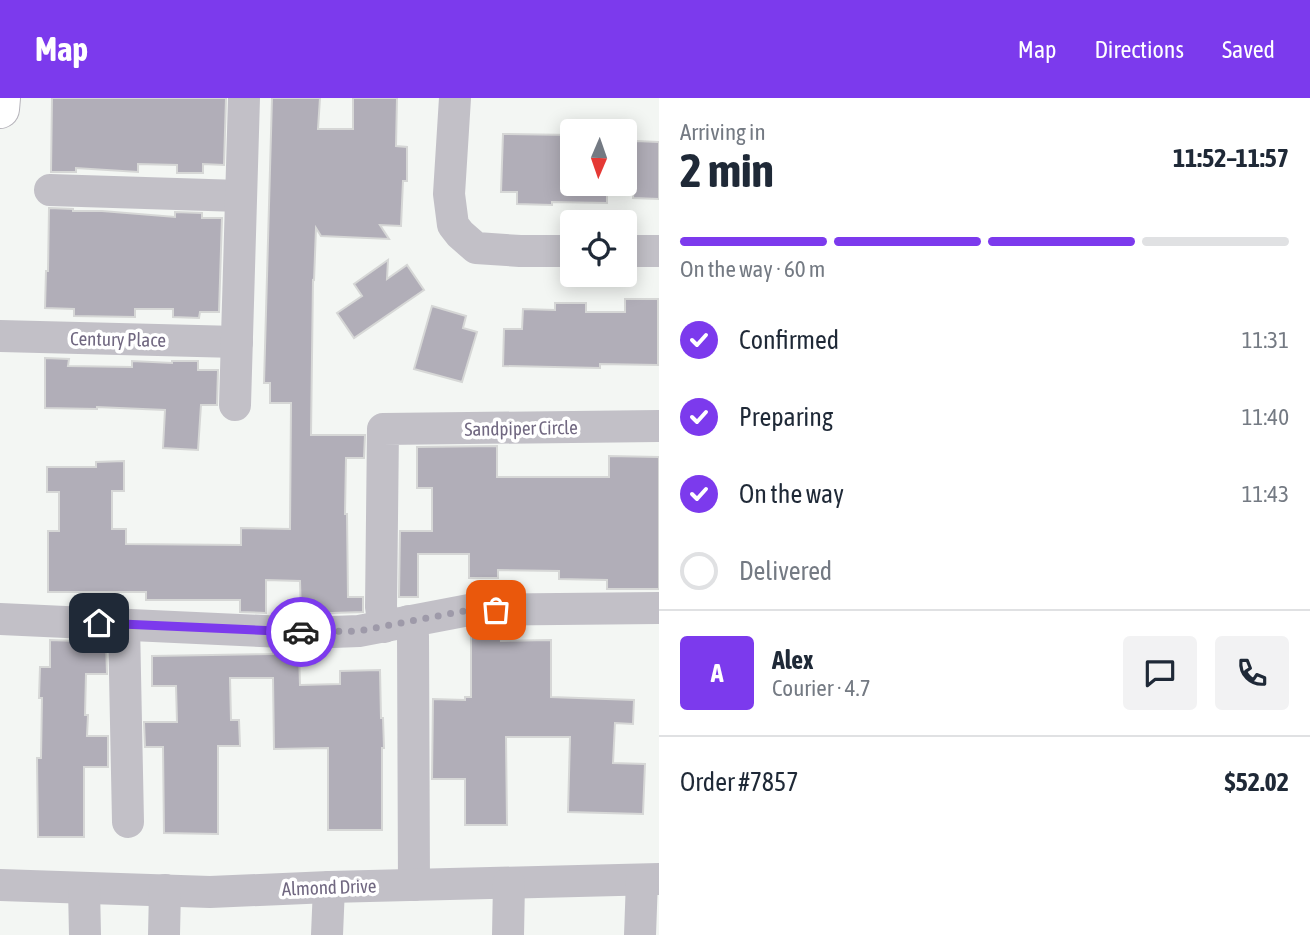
<!DOCTYPE html>
<html lang="en">
<head>
<meta charset="utf-8">
<style>
  body { margin:0; font-family:"Asap Condensed",sans-serif; background:#f2f2f3; color:#1f2937; height:100vh; display:flex; flex-direction:column; font-size:26px; white-space:nowrap }
  * { box-sizing:border-box; margin:0 }
  p { font-size:23px; color:#747a83 }
  .icon { flex:none; width:38px; height:38px; fill:none; stroke:currentColor; stroke-width:2; stroke-linecap:round; stroke-linejoin:round }
  .map { position:relative; flex:1; overflow:hidden }
  .sheet { display:flex; flex-direction:column; background:#fff; width:651px }
  .sheet>* { flex:none }
  .needle { width:46px; rotate:182deg }
  .tools { position:absolute; left:560px; top:21px; display:grid; gap:14px }
  .tools a { display:grid; place-items:center; width:77px; height:77px; border-radius:7px; background:#fff; box-shadow:0 4px 18px #0003; font-size:35px }
  .pin { position:absolute; display:grid; place-items:center; width:60px; height:60px; color:#fff; margin:-30px; border-radius:14px; box-shadow:0 4px 10px #0006 }
  .courier { position:absolute; display:grid; place-items:center; width:70px; height:70px; margin:-35px; border:5px solid #7c3aed; border-radius:50%; background:#fff; color:#222; box-shadow:0 2px 9px #0007 }
  .overview em { font-style:normal; font-weight:700 }
  .overview div { display:flex; flex-direction:column-reverse }
  .overview { display:flex; align-items:center; justify-content:space-between; height:119px; padding:0 21px }
  h1 { font-size:46px; font-weight:700; line-height:52px }
  .bar { display:grid; grid-template-columns:repeat(4,1fr); gap:10px 7px; align-content:center; height:84px; padding:0 21px }
  .bar i { height:9px; border-radius:5px; background:#e0e1e3 }
  .bar .active { background:#7c3aed }
  .bar p { grid-column:span 4 }
  .line { display:flex; align-items:center; gap:18px; padding:0 21px; border-top:2px solid #e0e1e3 }
  .line div { flex:1 }
  .round { display:grid; place-items:center; flex:none; width:74px; height:74px; border-radius:7px; background:#f2f2f3 }
  ol { padding:0 21px; list-style:none }
  li { display:flex; align-items:center; gap:21px; height:77px }
  li p { margin-inline-start:auto }
  li .icon { padding:7px; border-radius:50%; background:#7c3aed; color:#fff; stroke-width:4 }
  li:last-child { color:#747a83 }
  li i { width:38px; height:38px; border:4px solid #e0e1e3; border-radius:50% }
  header { display:flex; align-items:center; gap:42px; box-sizing:border-box; height:98px; padding:0 35px; background:#7c3aed; color:#fff }
  header strong { font-size:33px }
  nav { display:flex; gap:38px; margin-inline-start:auto; font-size:24px }
  main { display:flex; flex:1; min-height:0 }
  .map>svg:first-child { display:block }
  .building { fill:#b1aeb8; stroke:#d6d7d6; stroke-width:2 }
  .lines { fill:none; stroke-linecap:round; stroke-linejoin:round }
  .major-casing { stroke:#b6b4bb; stroke-width:40 }
  .minor { stroke:#c2c0c7; stroke-width:32 }
  .major { stroke:#fff; stroke-width:38 }
  .done { stroke:#9e9aa9; stroke-width:7; stroke-dasharray:0 12.6 }
  .route { stroke:#7c3aed; stroke-width:9 }
  .labels { text-anchor:middle; dominant-baseline:central; stroke-width:7; stroke-linejoin:round; paint-order:stroke }
  .street-label { font-size:19px; fill:#716881; stroke:#fff }
</style>
</head>
<body>
<header>
<strong>Map</strong>
<nav><a>Map</a><a>Directions</a><a>Saved</a></nav>
</header>
<main>
<div class="map">
<svg width="659" height="837" viewBox="0 0 659 837">
  <rect width="100%" height="100%" fill="#f3f6f3"/>
  <g class="building">
    <polygon points="52,0 226,0 224,67 203,66 203,75 177,75 177,67 138,66 138,74 76,70 76,74 51,74"/>
    <polygon points="272,0 320,0 318,31 353,31 353,0 397,0 396,48 407,49 407,83 403,83 401,128 380,127 389,141 321,138 316,130 314,183 313,181 311,337 365,337 364,360 346,360 345,416 347,416 348,499 363,499 363,514 301,516 300,483 266,482 266,515 240,514 240,502 146,502 146,494 48,494 48,433 59,433 59,394 47,394 47,369 96,369 96,364 124,363 124,393 112,393 112,431 126,431 126,446 241,447 241,430 290,431 291,305 270,305 270,285 264,285"/>
    <polygon points="503,36 572,37 572,86 607,86 607,105 552,104 552,107 517,106 517,94 501,94"/>
    <polygon points="636,43 659,44 659,101 633,100"/>
    <polygon points="49,110 73,111 73,113 102,113 175,119 175,114 202,115 202,120 222,120 219,214 200,214 199,220 173,219 173,211 135,211 135,219 74,218 74,211 45,210 46,173 48,173"/>
    <polygon points="388,162 387,181 407,167 424,192 354,240 337,215 362,198 354,186"/>
    <polygon points="625,201 658,201 658,267 600,266 600,270 503,268 504,231 522,231 523,211 555,212 555,205 586,205 586,214 625,214"/>
    <polygon points="432,208 466,218 463,230 477,234 462,284 414,271"/>
    <polygon points="45,260 69,261 68,268 132,269 132,263 172,265 172,263 198,263 198,272 218,272 217,307 201,307 198,352 163,350 165,312 97,309 97,311 45,310"/>
    <polygon points="497,348 497,379 609,379 609,358 659,359 659,491 607,491 607,482 559,481 559,473 498,472 498,480 469,480 469,456 418,456 418,499 399,499 400,433 432,433 432,390 417,390 417,349"/>
    <polygon points="471,533 501,533 501,543 551,542 551,599 634,602 633,626 615,625 613,665 645,666 643,716 568,714 570,639 506,639 507,727 465,727 465,681 432,681 433,601 465,602 465,599 471,599"/>
    <polygon points="50,542 106,544 107,576 86,576 85,617 88,617 87,638 108,638 108,669 84,669 84,739 38,739 37,660 41,660 42,600 39,600 40,569 50,569"/>
    <polygon points="273,552 299,553 300,587 340,586 340,573 380,572 381,620 383,620 384,650 382,650 382,732 328,732 328,650 274,651 273,580 230,580 231,622 239,622 240,648 218,648 218,736 164,735 163,649 145,649 144,624 177,624 176,588 152,588 152,558 273,556"/>
  </g>
  <g class="lines">
    <g class="major-casing">
      <polyline id="major" points="0,11 1,0"/>
    </g>
    <g class="minor">
      <polyline points="455,0 449,96 453,127 460,136 476,150 520,153 572,153"/>
      <polyline points="50,92 240,98"/>
      <polyline points="625,153 659,153"/>
      <polyline points="0,238 237,244"/>
      <polyline points="235,307 244,0"/>
      <polyline points="0,521 306,535 359,533 469,512 659,510"/>
      <polyline points="409,523 413,538 414,787"/>
      <polyline points="124,526 128,724"/>
      <polyline points="384,529 381,509 383,331 659,328"/>
      <polyline points="0,787 210,794 329,789 659,781"/>
      <polyline points="84,790 85,837"/>
      <polyline points="164,837 165,792"/>
      <polyline points="327,837 329,789"/>
      <polyline points="508,837 509,785"/>
      <polyline points="640,837 642,782"/>
    </g>
    <use href="#major" class="major"/>
  </g>
  <g class="lines">
    <polyline class="done" points="301,534 359,533 469,512 496,512"/>
    <polyline class="route" points="99,525 301,534"/>
  </g>
  <g class="labels">
    <g class="street-label">
      <text transform="translate(118 241) rotate(1)">Century Place</text>
      <text transform="translate(521 330) rotate(-1)">Sandpiper Circle</text>
      <text transform="translate(329 789) rotate(-2)">Almond Drive</text>
    </g>
  </g>
</svg>
<div class="tools">
<a><svg class="needle" viewBox="-14 -14 28 28"><path d="M0-13l5 13h-10z" fill="#e53935"/><path d="M0 13l5-13h-10z" fill="#747a83"/></svg></a>
<a><svg class="icon" aria-label="locate" viewBox="0 0 24 24"><circle cx="12" cy="12" r="6"/><path d="M12 2v4M12 18v4M2 12h4M18 12h4"/></svg></a>
</div>
<div class="pin" style="left:496px;top:512px;background:#ea580c"><svg class="icon" aria-label="bag" viewBox="0 0 24 24"><path d="M5 8h14l-1 12H6zM9 8a3 3 0 0 1 6 0"/></svg></div>
<div class="pin" style="left:99px;top:525px;background:#1f2937"><svg class="icon" aria-label="home" viewBox="0 0 24 24"><path d="M3 11l9-7 9 7M6 9v11h12V9"/></svg></div>
<div class="courier" style="left:301px;top:534px"><svg class="icon" aria-label="car" viewBox="0 0 24 24"><path d="M5 17H2v-5l4-1 3-4h7l3 4 3 1v5h-3M9 17h6M6 11h13"/><circle cx="7" cy="17" r="2"/><circle cx="17" cy="17" r="2"/></svg></div>
</div>
<section class="sheet">
<div class="overview"><div><h1>2 min</h1><p>Arriving in</p></div><em>11:52–11:57</em></div>
<div class="bar"><i class="active"></i><i class="active"></i><i class="active"></i><i></i><p>On the way · 60 m</p></div>
<ol>
<li><svg class="icon" aria-label="check" viewBox="0 0 24 24"><path d="M5 12l5 5 9-10"/></svg>Confirmed<p>11:31</p></li>
<li><svg class="icon" aria-label="check" viewBox="0 0 24 24"><path d="M5 12l5 5 9-10"/></svg>Preparing<p>11:40</p></li>
<li><svg class="icon" aria-label="check" viewBox="0 0 24 24"><path d="M5 12l5 5 9-10"/></svg>On the way<p>11:43</p></li>
<li><i></i>Delivered</li>
</ol>
<div class="line" style="height:126px"><b class="round" style="background:#7c3aed;color:#fff">A</b><div><b>Alex</b><p>Courier · 4.7</p></div><a class="round"><svg class="icon" aria-label="chat" viewBox="0 0 24 24"><path d="M4 5h16v11H9l-5 4z"/></svg></a><a class="round"><svg class="icon" aria-label="phone" viewBox="0 0 24 24"><path d="M5 4h4l2 5-3 2q2 4 5 5l2-3 5 2v4C11 20 4 13 5 4z"/></svg></a></div>
<div class="line" style="height:91px"><div>Order #7857</div><b>$52.02</b></div>
</section>
</main>
</body>
</html>
